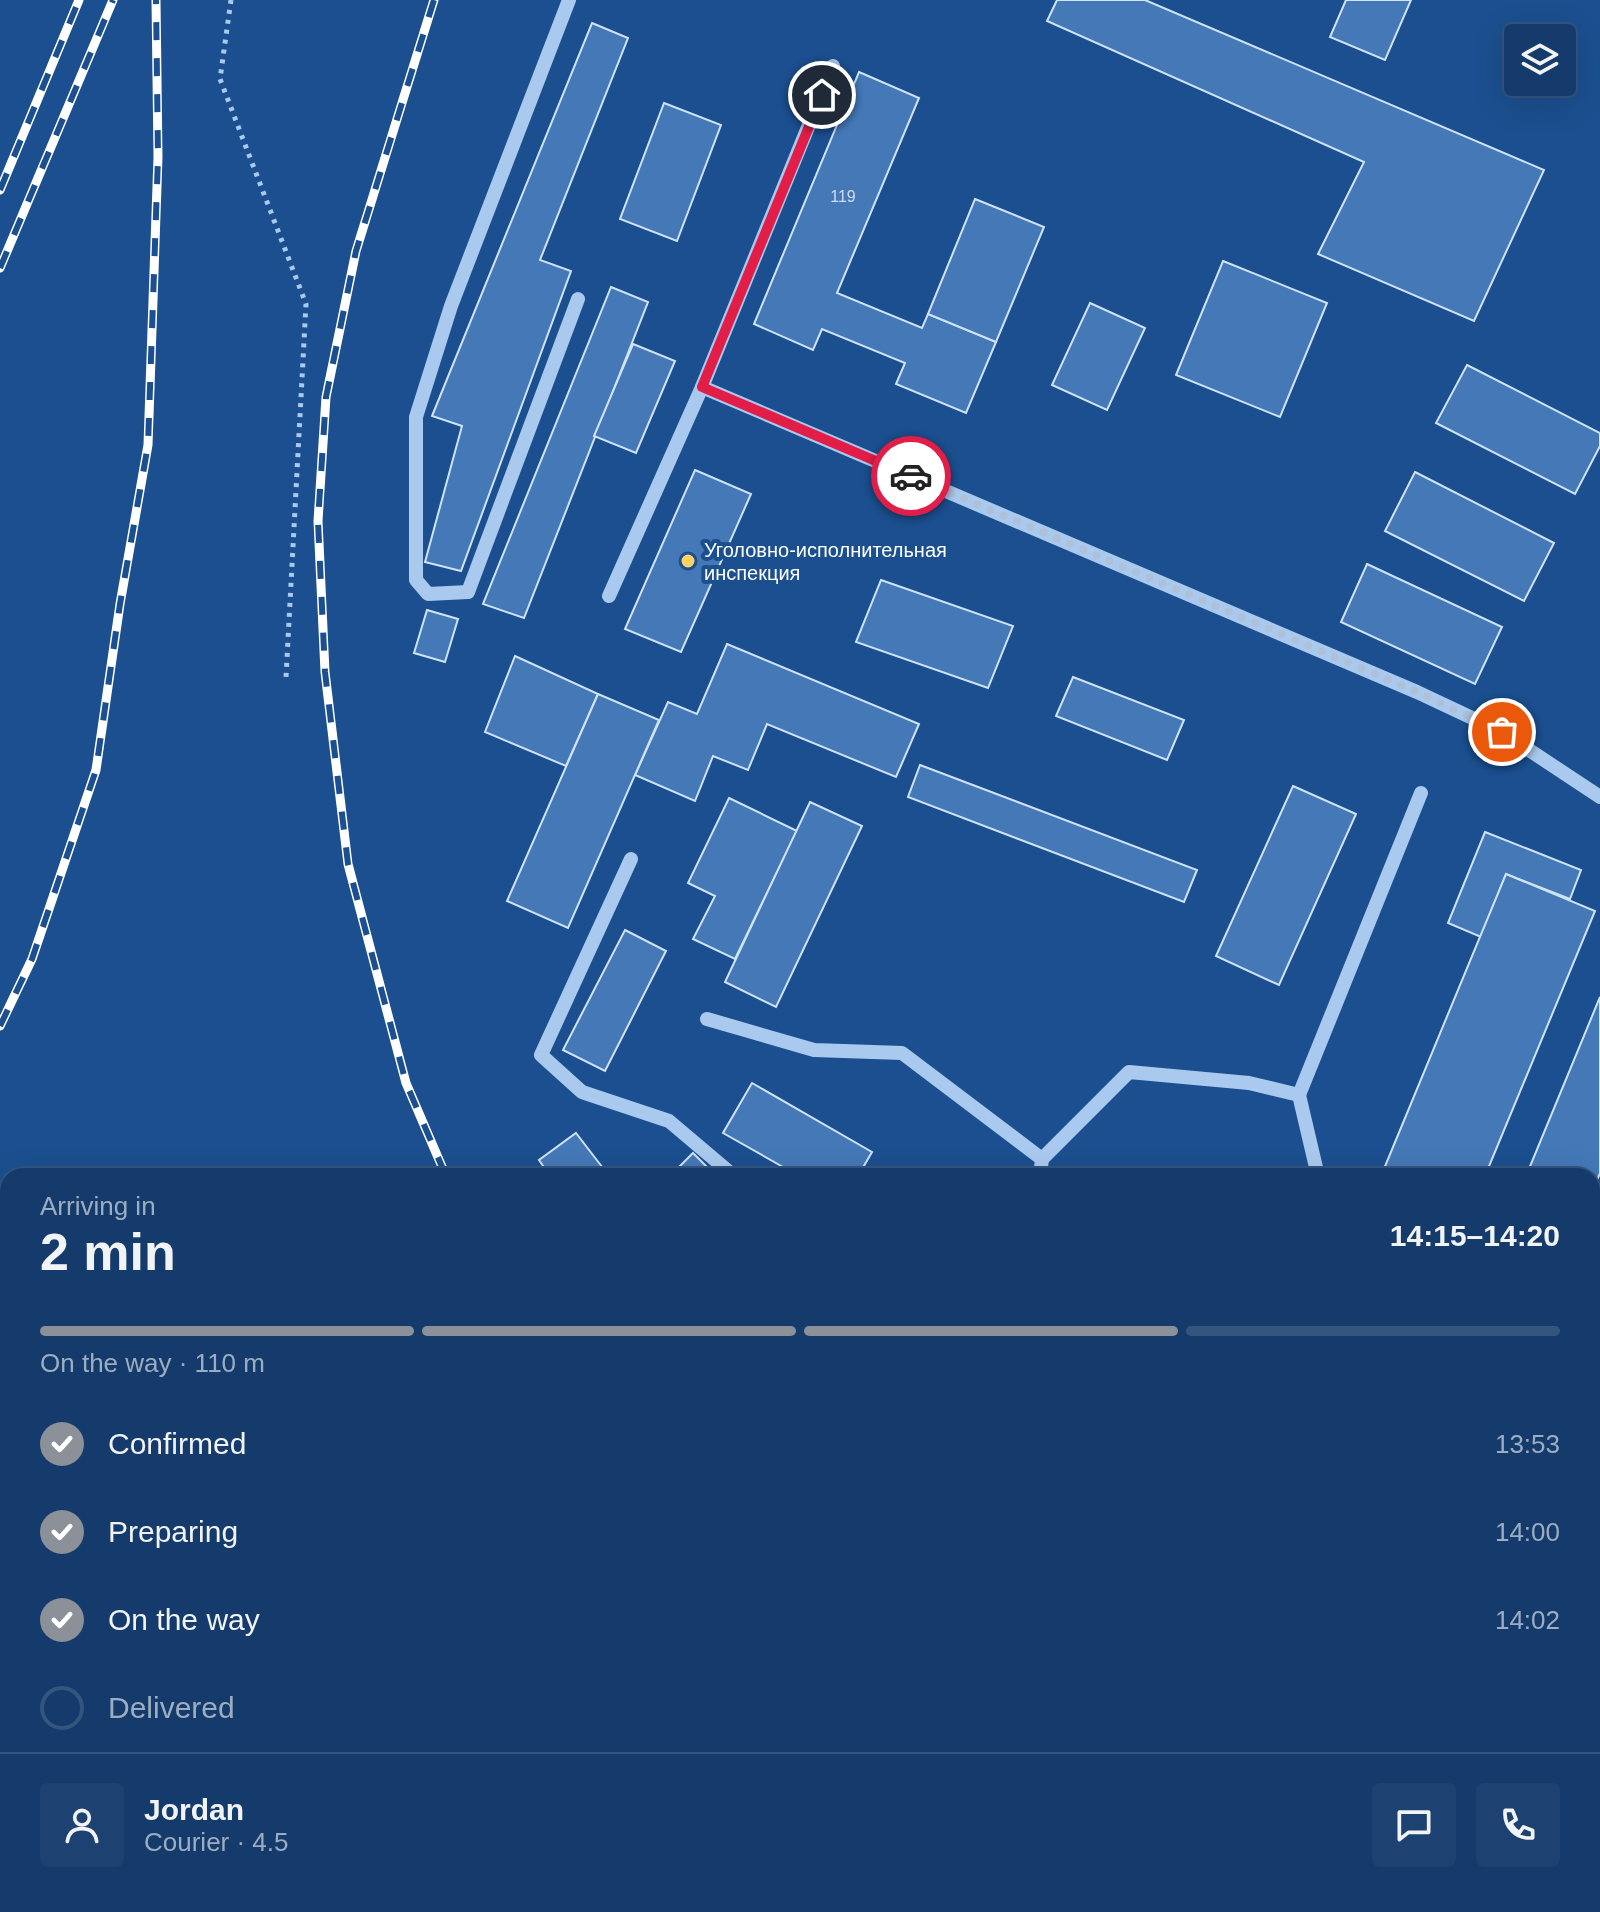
<!DOCTYPE html>
<html lang="en">
<head>
<meta charset="utf-8">
<style>
  body { margin:0; font-family:Helvetica,sans-serif; background:#1d4271; color:#f1f3f6; height:100vh; display:flex; flex-direction:column; font-size:30px; white-space:nowrap }
  * { box-sizing:border-box; margin:0 }
  p { font-size:26px; color:#9dadc1 }
  .icon { flex:none; width:44px; height:44px; fill:none; stroke:currentColor; stroke-width:2; stroke-linecap:round; stroke-linejoin:round }
  .map { position:relative; flex:1; overflow:hidden }
  .drawer { position:absolute; left:0px; top:1168px; width:1600px; height:744px; display:flex; flex-direction:column; background:#143b6b; border-radius:24px 24px 0 0; box-shadow:0 8px 32px #0002,0 0 0 2px #33557e }
  .drawer>* { flex:none }
  .tools { position:absolute; left:1504px; top:24px; display:grid; gap:16px }
  .tools a { display:grid; place-items:center; width:72px; height:72px; border-radius:8px; background:#143b6b; box-shadow:0 8px 32px #0002,0 0 0 2px #33557e; font-size:40px }
  .pin { position:absolute; display:grid; place-items:center; width:68px; height:68px; color:#fff; margin:-34px; border:4px solid #fff; border-radius:50%; box-shadow:0 2px 8px #0007 }
  .courier { position:absolute; display:grid; place-items:center; width:80px; height:80px; margin:-40px; border:6px solid #e11d48; border-radius:50%; background:#fff; color:#222; box-shadow:0 2px 10px #0007 }
  .overview em { font-style:normal; font-weight:700 }
  .overview div { display:flex; flex-direction:column-reverse }
  .overview { display:flex; align-items:center; justify-content:space-between; height:136px; padding:0 40px }
  h1 { font-size:52px; font-weight:700; line-height:60px }
  .bar { display:grid; grid-template-columns:repeat(4,1fr); gap:12px 8px; align-content:center; height:96px; padding:0 40px }
  .bar i { height:10px; border-radius:6px; background:#33557e }
  .bar .on { background:#8c9099 }
  .bar p { grid-column:span 4 }
  .line { display:flex; align-items:center; gap:20px; padding:0 40px; border-top:2px solid #33557e }
  .line div { flex:1 }
  .round { display:grid; place-items:center; flex:none; width:84px; height:84px; border-radius:8px; background:#1d4271 }
  ol { padding:0 40px; list-style:none }
  li { display:flex; align-items:center; gap:24px; height:88px }
  li p { margin-inline-start:auto }
  li .icon { padding:8px; border-radius:50%; background:#8c9099; color:#fff; stroke-width:4 }
  li:last-child { color:#9dadc1 }
  li i { width:44px; height:44px; border:4px solid #33557e; border-radius:50% }
  .map>svg:first-child { display:block }
  .building { fill:#4478b7; stroke:#cfe3fa; stroke-width:2 }
  .lines { fill:none; stroke-linecap:round; stroke-linejoin:round }
  .path { stroke:#a9c9ee; stroke-width:5; stroke-dasharray:4 6; stroke-linecap:butt }
  .minor { stroke:#a9c9ee; stroke-width:14 }
  .major { stroke:#f0f6ff; stroke-width:20 }
  .rail-casing { stroke:#fff; stroke-width:9 }
  .rail { stroke:#1b4f8f; stroke-width:6; stroke-dasharray:18; stroke-linecap:butt }
  .done { stroke:#afc1d8; stroke-width:8; stroke-dasharray:0 14.4 }
  .route { stroke:#e11d48; stroke-width:10 }
  .poi-dot { fill:#ffd166; stroke:#1b4f8f; stroke-width:3 }
  .labels { text-anchor:middle; dominant-baseline:central; stroke-width:8; stroke-linejoin:round; paint-order:stroke }
  .number-label { font-size:16px; fill:#d0dded }
  .poi-label { font-size:20px; fill:#fff; stroke:#1b4f8f; text-anchor:start }
</style>
</head>
<body>
<div class="map">
<svg width="1600" height="1912" viewBox="0 0 1600 1912">
  <rect width="100%" height="100%" fill="#1b4f8f"/>
  <g class="building">
    <polygon points="1057,0 1145,0 1544,170 1474,321 1318,254 1364,162 1047,21"/>
    <polygon points="1346,0 1411,0 1385,60 1330,37"/>
    <polygon points="592,23 628,38 540,260 571,271 461,571 425,562 462,426 432,416"/>
    <polygon points="859,72 919,98 837,293 922,328 928,314 996,342 966,413 896,384 905,363 822,329 813,350 754,324"/>
    <polygon points="664,103 721,125 677,241 620,219"/>
    <polygon points="975,199 1044,227 996,342 928,314"/>
    <polygon points="1223,261 1327,303 1280,417 1176,375"/>
    <polygon points="611,287 648,302 524,618 483,604"/>
    <polygon points="1090,303 1145,328 1107,410 1052,385"/>
    <polygon points="633,344 675,361 636,453 594,436"/>
    <polygon points="1467,365 1600,433 1600,446 1575,494 1436,423"/>
    <polygon points="695,470 751,494 681,652 625,629"/>
    <polygon points="1415,472 1554,543 1524,601 1385,531"/>
    <polygon points="1367,564 1502,627 1475,684 1341,622"/>
    <polygon points="881,580 1013,626 988,688 856,642"/>
    <polygon points="427,610 458,619 445,662 414,653"/>
    <polygon points="727,644 919,724 896,777 767,724 748,770 713,756 695,801 635,775 668,702 697,714"/>
    <polygon points="515,656 598,694 566,766 485,732"/>
    <polygon points="1073,677 1184,720 1167,760 1056,716"/>
    <polygon points="598,694 659,720 568,928 507,901"/>
    <polygon points="920,765 1197,870 1184,902 908,797"/>
    <polygon points="1293,786 1356,814 1279,985 1216,956"/>
    <polygon points="729,798 797,831 735,959 693,939 715,896 688,883"/>
    <polygon points="810,802 862,826 776,1007 725,982"/>
    <polygon points="1485,832 1581,870 1570,899 1506,874 1481,937 1448,923"/>
    <polygon points="1506,874 1595,911 1485,1176 1381,1176"/>
    <polygon points="625,930 666,951 605,1071 563,1050"/>
    <polygon points="1600,997 1600,1173 1592,1193 1592,1176 1526,1176"/>
    <polygon points="752,1083 872,1152 858,1176 799,1176 723,1133"/>
    <polygon points="576,1133 609,1176 550,1176 539,1160"/>
    <polygon points="693,1153 716,1176 670,1176"/>
    <polygon points="0,1458 8,1461 8,1502 0,1523"/>
    <polygon points="0,1699 8,1704 8,1748 0,1743"/>
    <polygon points="1600,1720 1600,1763 1592,1760 1592,1741"/>
    <polygon points="81,1904 159,1904 155,1912 76,1912"/>
    <polygon points="450,1904 554,1904 573,1912 446,1912"/>
    <polygon points="697,1904 766,1904 782,1912 713,1912"/>
    <polygon points="1087,1904 1131,1904 1123,1912 1095,1912"/>
  </g>
  <g class="lines">
    <polyline class="path" points="231,0 220,79 306,304 286,677"/>
    <g class="minor">
      <polyline points="569,0 451,306 416,417 416,580 428,594 468,592 578,299"/>
      <polyline points="702,387 1417,692 1502,732 1600,797"/>
      <polyline points="609,596 702,387 833,66"/>
      <polyline points="631,859 541,1055 582,1092 669,1121 734,1176"/>
      <polyline points="707,1019 814,1050 902,1053 1042,1159"/>
      <polyline points="1299,1095 1421,793"/>
      <polyline points="1040,1176 1042,1159 1129,1072 1249,1083 1299,1095 1318,1176"/>
      <polyline points="0,1667 8,1670"/>
      <polyline points="622,1904 640,1912"/>
      <polyline points="1072,1904 1081,1912"/>
      <polyline points="1243,1904 1250,1912"/>
      <polyline points="309,1912 313,1904"/>
      <polyline points="1185,1912 1193,1904"/>
    </g>
    <g class="major">
      <polyline points="1592,1392 1600,1375"/>
      <polyline points="1281,1912 1286,1904"/>
      <polyline points="1342,1912 1346,1904"/>
      <polyline points="1390,1912 1393,1904"/>
    </g>
    <g class="rail-casing">
      <g id="rail">
        <polyline points="434,0 356,251 326,397 318,521 325,672 348,864 406,1083 446,1176"/>
        <polyline points="0,190 79,0"/>
        <polyline points="0,268 113,0"/>
        <polyline points="0,1026 32,959 96,770 120,604 148,445 158,157 156,0"/>
        <polyline points="952,1904 960,1912"/>
      </g>
    </g>
    <use href="#rail" class="rail"/>
  </g>
  <g class="lines">
    <polyline class="done" points="911,476 1417,692 1502,732"/>
    <polyline class="route" points="822,95 702,387 911,476"/>
  </g>
  <circle class="poi-dot" cx="688" cy="561" r="8"/>
  <g class="labels">
    <g class="number-label">
      <text x="843" y="196">119</text>
    </g>
    <g class="poi-label">
      <text x="704" y="550">Уголовно-исполнительная<tspan x="704" dy="23">инспекция</tspan></text>
    </g>
  </g>
</svg>
<div class="tools">
<a><svg class="icon" aria-label="layers" viewBox="0 0 24 24"><path d="M12 4l9 5-9 5-9-5zM3 14l9 5 9-5"/></svg></a>
</div>
<div class="pin" style="left:1502px;top:732px;background:#ea580c"><svg class="icon" aria-label="bag" viewBox="0 0 24 24"><path d="M5 8h14l-1 12H6zM9 8a3 3 0 0 1 6 0"/></svg></div>
<div class="pin" style="left:822px;top:95px;background:#1f2937"><svg class="icon" aria-label="home" viewBox="0 0 24 24"><path d="M3 11l9-7 9 7M6 9v11h12V9"/></svg></div>
<div class="courier" style="left:911px;top:476px"><svg class="icon" aria-label="car" viewBox="0 0 24 24"><path d="M5 17H2v-5l4-1 3-4h7l3 4 3 1v5h-3M9 17h6M6 11h13"/><circle cx="7" cy="17" r="2"/><circle cx="17" cy="17" r="2"/></svg></div>
<section class="drawer">
<div class="overview"><div><h1>2 min</h1><p>Arriving in</p></div><em>14:15–14:20</em></div>
<div class="bar"><i class="on"></i><i class="on"></i><i class="on"></i><i></i><p>On the way · 110 m</p></div>
<ol>
<li><svg class="icon" aria-label="check" viewBox="0 0 24 24"><path d="M5 12l5 5 9-10"/></svg>Confirmed<p>13:53</p></li>
<li><svg class="icon" aria-label="check" viewBox="0 0 24 24"><path d="M5 12l5 5 9-10"/></svg>Preparing<p>14:00</p></li>
<li><svg class="icon" aria-label="check" viewBox="0 0 24 24"><path d="M5 12l5 5 9-10"/></svg>On the way<p>14:02</p></li>
<li><i></i>Delivered</li>
</ol>
<div class="line" style="height:144px"><a class="round"><svg class="icon" aria-label="person" viewBox="0 0 24 24"><circle cx="12" cy="8" r="4"/><path d="M4 21q1-7 8-7t8 7"/></svg></a><div><b>Jordan</b><p>Courier · 4.5</p></div><a class="round"><svg class="icon" aria-label="chat" viewBox="0 0 24 24"><path d="M4 5h16v11H9l-5 4z"/></svg></a><a class="round"><svg class="icon" aria-label="phone" viewBox="0 0 24 24"><path d="M5 4h4l2 5-3 2q2 4 5 5l2-3 5 2v4C11 20 4 13 5 4z"/></svg></a></div>
</section>
</div>
</body>
</html>
